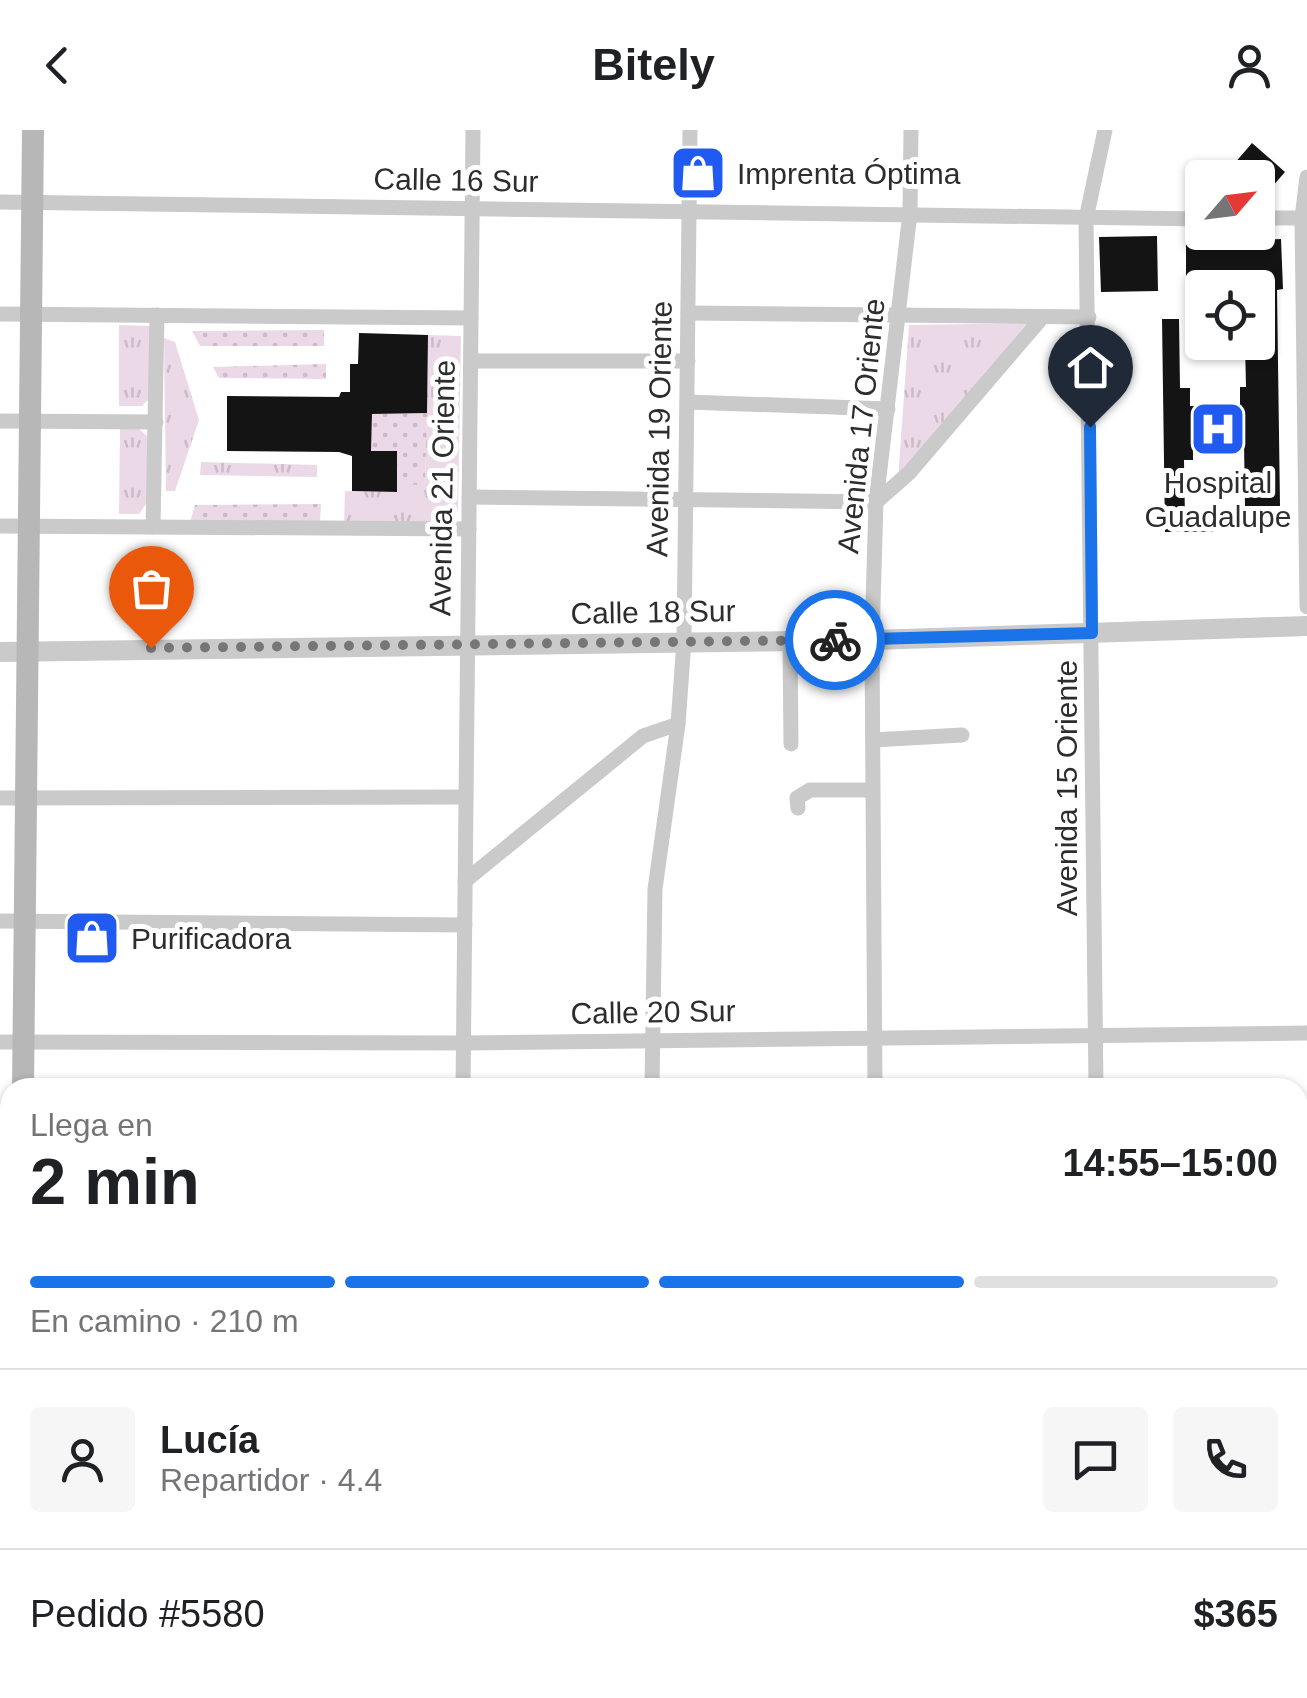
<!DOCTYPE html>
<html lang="es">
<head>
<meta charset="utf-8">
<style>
  body { margin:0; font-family:Arial,sans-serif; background:#f6f6f6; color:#202124; height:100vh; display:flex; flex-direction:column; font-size:38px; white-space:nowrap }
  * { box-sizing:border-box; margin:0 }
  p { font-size:32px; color:#757577 }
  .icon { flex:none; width:55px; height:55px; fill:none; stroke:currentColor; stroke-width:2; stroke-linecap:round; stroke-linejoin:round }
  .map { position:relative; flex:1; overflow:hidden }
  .sheet { position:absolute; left:0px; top:948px; width:1308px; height:622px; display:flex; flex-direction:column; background:#fff; border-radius:30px 30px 0 0; box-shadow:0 2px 8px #0004 }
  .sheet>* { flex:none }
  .needle { width:65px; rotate:62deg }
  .controls { position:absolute; left:1185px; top:30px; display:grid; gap:20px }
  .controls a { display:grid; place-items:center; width:90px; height:90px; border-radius:10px; background:#fff; box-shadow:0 2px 8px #0004; font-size:50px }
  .pin { position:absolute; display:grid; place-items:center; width:85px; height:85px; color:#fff; margin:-102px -42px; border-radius:50% 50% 50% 0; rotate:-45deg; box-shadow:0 0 10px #0007 }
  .pin .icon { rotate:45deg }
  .courier { position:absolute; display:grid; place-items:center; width:100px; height:100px; margin:-50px; border:8px solid #1a73e8; border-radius:50%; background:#fff; color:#222; box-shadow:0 2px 12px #0007 }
  .head em { font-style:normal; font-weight:700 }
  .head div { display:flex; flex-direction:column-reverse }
  .head { display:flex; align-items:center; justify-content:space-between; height:170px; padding:0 30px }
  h1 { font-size:65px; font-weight:700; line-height:75px }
  .bar { display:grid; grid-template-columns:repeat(4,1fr); gap:15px 10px; align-content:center; height:120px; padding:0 30px }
  .bar i { height:12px; border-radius:8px; background:#e0e0e0 }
  .bar .active { background:#1a73e8 }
  .bar p { grid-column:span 4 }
  .line { display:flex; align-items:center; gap:25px; padding:0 30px; border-top:2px solid #e0e0e0 }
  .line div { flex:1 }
  .round { display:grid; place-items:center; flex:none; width:105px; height:105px; border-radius:10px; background:#f6f6f6 }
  header { display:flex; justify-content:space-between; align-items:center; height:130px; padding:0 30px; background:#fff; font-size:45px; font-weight:700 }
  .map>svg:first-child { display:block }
  .park { fill:url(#park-tufts) }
  .garden { fill:url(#garden-dots) }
  .building { fill:#141414 }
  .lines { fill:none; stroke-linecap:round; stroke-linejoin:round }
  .minor { stroke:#cacaca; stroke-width:15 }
  .tertiary { stroke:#cacaca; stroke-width:20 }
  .secondary { stroke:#b7b7b7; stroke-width:22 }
  .done { stroke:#767676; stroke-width:10; stroke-dasharray:0 18 }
  .route { stroke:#1a73e8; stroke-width:12 }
  .labels { text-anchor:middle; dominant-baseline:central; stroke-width:10; stroke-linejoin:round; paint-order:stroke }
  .poi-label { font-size:30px; fill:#2d2d2d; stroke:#fff; text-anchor:start }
  .street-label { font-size:30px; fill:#2d2d2d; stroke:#fff }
</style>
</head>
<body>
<header><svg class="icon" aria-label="back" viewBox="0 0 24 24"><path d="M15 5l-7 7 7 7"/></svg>Bitely<svg class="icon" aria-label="person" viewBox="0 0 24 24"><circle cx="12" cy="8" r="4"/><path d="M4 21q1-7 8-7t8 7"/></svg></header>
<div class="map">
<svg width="1307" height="1568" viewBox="0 0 1307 1568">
  <defs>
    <pattern id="park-tufts" width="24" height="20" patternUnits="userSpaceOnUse" patternTransform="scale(2.5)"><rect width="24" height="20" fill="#ecd9e7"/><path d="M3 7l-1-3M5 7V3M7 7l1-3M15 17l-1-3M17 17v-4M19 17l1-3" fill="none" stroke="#cbbbc6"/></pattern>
    <pattern id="garden-dots" width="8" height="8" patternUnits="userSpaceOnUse" patternTransform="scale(2.5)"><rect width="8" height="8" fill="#ecd9e7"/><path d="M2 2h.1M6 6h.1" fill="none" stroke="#cbbbc6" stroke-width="1.8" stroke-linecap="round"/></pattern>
  </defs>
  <rect width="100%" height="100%" fill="#fff"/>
  <g class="park">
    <polygon points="1027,193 898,350 909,195"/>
    <polygon points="119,195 151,196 151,267 142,276 119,276"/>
    <polygon points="428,205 461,206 458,380 452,388 430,394 344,392 345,361 396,362 397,354 425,354"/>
    <polygon points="164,208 175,212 199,290 175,361 166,361"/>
    <polygon points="120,299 139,299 148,307 149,370 139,384 119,384"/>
    <polygon points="201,332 317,335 317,347 200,345"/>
    <polygon points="0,1389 10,1389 10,1560 1298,1560 1298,1489 1307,1492 1307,1568 0,1568"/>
  </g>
  <g class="garden">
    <polygon points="324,200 324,216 200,216 192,201"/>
    <polygon points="326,234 326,249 219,248 213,237"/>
    <polygon points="427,283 425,355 397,354 396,322 362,321 371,308 372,290 362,284"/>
    <polygon points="321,374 320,392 190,392 195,375"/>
  </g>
  <g class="building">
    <polygon points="1252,13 1285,42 1258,73 1258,48 1222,48"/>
    <polygon points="1157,106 1158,161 1101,162 1099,107"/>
    <polygon points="1186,106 1228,106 1223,111 1281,109 1283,159 1277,160 1280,376 1245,376 1244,312 1239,312 1239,303 1193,303 1193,330 1184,330 1185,389 1213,389 1213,402 1165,402 1162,189 1179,189 1180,258 1190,258 1190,276 1240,275 1240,257 1246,257 1245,212 1258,212 1258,158 1186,158"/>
    <polygon points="359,203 428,205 427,283 372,284 371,321 397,321 397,362 352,361 352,326 339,322 227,321 227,266 339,267 341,262 350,262 350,234 358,234"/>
  </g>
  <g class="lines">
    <g class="minor">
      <polyline points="1307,47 1302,88 1307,477"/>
      <polyline points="0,72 1202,89"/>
      <polyline points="1258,88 1307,88"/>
      <polyline points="688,183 1089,187"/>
      <polyline points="0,184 471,188"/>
      <polyline points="471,231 688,231"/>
      <polyline points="687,272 888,279"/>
      <polyline points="0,291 156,292"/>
      <polyline points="469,367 876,372 909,343 1040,190"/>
      <polyline points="0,396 469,399"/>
      <polyline points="153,397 157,185"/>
      <polyline points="790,510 791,614"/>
      <polyline points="873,610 962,605"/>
      <polyline points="0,668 466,667"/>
      <polyline points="798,678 797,668 810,660 872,660"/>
      <polyline points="465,751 643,606 678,594"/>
      <polyline points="0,791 465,795"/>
      <polyline points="0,912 463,913 1307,903"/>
      <polyline points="463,958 473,0"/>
      <polyline points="652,958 655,759 678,594 684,511 690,0"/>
      <polyline points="875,958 872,510 876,372 910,83 911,0"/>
      <polyline points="1096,958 1086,89 1105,0"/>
      <polyline points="0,1043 10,1043"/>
      <polyline points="0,1175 10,1175"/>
    </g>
    <polyline class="tertiary" points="0,522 872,510 1307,496"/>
    <g class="secondary">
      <polyline points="23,958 33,0"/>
      <polyline points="1298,1302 1307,1302"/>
      <polyline points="0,1321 10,1321"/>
      <polyline points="0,1365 10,1365"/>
      <polyline points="1298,1469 1307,1472"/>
    </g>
  </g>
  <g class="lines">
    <polyline class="done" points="151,518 835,510"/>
    <polyline class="route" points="835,510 1092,503 1090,297"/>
  </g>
  <defs>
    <g id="shop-square" transform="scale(2.875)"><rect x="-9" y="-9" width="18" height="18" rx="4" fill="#215af1" stroke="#fff"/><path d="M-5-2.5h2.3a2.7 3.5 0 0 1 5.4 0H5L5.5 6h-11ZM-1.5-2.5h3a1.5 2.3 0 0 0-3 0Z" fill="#fff"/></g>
    <g id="hospital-square" transform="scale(2.875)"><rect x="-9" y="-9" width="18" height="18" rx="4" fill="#215af1" stroke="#fff"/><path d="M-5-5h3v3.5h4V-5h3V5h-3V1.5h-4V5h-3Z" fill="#fff"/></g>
  </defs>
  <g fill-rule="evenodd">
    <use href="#shop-square" x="698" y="43"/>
    <use href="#hospital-square" x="1218" y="299"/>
    <use href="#shop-square" x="92" y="808"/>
  </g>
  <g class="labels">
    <g class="poi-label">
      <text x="737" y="43">Imprenta Óptima</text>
      <text x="1218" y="352" text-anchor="middle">Hospital<tspan x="1218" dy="34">Guadalupe</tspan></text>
      <text x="131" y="808">Purificadora</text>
    </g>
    <g class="street-label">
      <text transform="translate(456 50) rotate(1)">Calle 16 Sur</text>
      <text transform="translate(861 296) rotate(-84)">Avenida 17 Oriente</text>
      <text transform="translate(659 299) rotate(-89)">Avenida 19 Oriente</text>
      <text transform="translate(442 358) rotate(-89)">Avenida 21 Oriente</text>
      <text transform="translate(653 482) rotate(-1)">Calle 18 Sur</text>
      <text transform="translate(1066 658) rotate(-90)">Avenida 15 Oriente</text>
      <text transform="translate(653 882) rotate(-1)">Calle 20 Sur</text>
    </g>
  </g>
</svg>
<div class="controls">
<a><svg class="needle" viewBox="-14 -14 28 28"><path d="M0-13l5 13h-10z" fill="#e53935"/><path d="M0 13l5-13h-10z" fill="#757577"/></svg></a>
<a><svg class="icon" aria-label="locate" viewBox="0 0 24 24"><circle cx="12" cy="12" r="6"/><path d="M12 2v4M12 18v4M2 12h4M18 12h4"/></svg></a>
</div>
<div class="pin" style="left:151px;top:518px;background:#ea580c"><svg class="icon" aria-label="bag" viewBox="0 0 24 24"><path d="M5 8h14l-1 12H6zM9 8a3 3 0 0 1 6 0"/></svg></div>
<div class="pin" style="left:1090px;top:297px;background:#1f2937"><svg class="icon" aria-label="home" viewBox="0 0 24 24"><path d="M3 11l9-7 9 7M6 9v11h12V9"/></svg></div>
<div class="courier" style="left:835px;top:510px"><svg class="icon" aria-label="bike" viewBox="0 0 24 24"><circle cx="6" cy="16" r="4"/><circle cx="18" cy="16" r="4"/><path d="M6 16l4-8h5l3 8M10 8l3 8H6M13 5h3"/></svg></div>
<section class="sheet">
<div class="head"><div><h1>2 min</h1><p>Llega en</p></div><em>14:55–15:00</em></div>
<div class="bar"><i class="active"></i><i class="active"></i><i class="active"></i><i></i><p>En camino · 210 m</p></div>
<div class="line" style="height:180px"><a class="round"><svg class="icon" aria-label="person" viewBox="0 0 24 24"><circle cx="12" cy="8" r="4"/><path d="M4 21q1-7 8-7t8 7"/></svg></a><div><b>Lucía</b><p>Repartidor · 4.4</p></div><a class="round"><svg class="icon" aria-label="chat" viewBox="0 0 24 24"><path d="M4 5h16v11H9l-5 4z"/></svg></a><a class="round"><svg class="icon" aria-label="phone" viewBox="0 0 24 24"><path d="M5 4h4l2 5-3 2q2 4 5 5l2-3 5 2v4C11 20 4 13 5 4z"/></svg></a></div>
<div class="line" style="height:130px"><div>Pedido #5580</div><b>$365</b></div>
</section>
</div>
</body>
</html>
